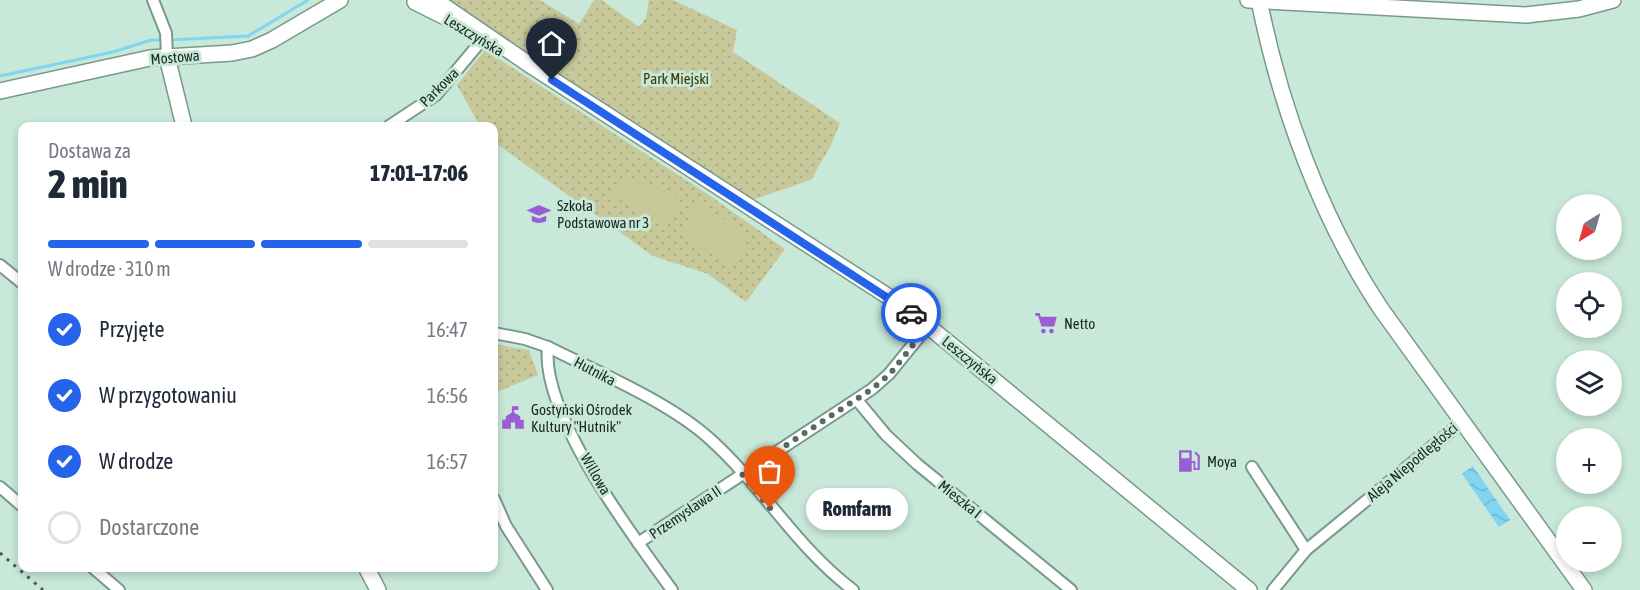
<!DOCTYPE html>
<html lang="pl">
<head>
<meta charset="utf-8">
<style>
  body { margin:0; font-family:"Asap Condensed",sans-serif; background:#f6f6f7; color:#1f2937; height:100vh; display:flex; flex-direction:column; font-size:22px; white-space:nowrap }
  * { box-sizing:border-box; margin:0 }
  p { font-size:20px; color:#747a83 }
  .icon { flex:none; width:33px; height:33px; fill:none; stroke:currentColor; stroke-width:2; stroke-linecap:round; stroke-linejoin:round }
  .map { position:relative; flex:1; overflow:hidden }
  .drawer { position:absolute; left:18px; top:122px; width:480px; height:450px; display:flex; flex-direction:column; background:#fff; border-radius:12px; box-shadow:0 3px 9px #0003 }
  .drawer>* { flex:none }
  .needle { width:39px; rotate:217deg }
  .tools { position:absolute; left:1556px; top:194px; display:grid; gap:12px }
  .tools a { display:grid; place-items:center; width:66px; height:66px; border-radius:50%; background:#fff; box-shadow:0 3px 9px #0003; font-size:30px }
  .pin { position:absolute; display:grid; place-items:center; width:51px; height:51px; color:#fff; margin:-62px -26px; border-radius:50% 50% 50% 0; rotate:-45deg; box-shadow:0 0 6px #0007 }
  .pin .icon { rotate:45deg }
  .courier { position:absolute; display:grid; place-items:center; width:60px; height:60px; margin:-30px; border:4px solid #2563eb; border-radius:50%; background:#fff; color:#222; box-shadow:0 2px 8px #0007 }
  .bubble { position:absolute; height:42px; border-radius:21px; background:#fff; box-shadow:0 3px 9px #0003; font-size:20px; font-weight:800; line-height:42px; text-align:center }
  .summary em { font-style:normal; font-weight:800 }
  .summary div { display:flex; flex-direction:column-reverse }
  .summary { display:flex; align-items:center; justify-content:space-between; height:102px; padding:0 30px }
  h1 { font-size:39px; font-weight:800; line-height:45px }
  .bar { display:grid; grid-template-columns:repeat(4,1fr); gap:9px 6px; align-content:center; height:72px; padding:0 30px }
  .bar i { height:8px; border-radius:4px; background:#e0e1e3 }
  .bar .on { background:#2563eb }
  .bar p { grid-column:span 4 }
  ol { padding:0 30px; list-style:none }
  li { display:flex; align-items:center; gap:18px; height:66px }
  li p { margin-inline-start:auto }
  li .icon { padding:6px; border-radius:50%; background:#2563eb; color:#fff; stroke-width:4 }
  li:last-child { color:#747a83 }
  li i { width:33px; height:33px; border:3px solid #e0e1e3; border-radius:50% }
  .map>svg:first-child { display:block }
  .grass { fill:url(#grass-dots) }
  .garden { fill:#c8c99b }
  .water { fill:url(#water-waves) }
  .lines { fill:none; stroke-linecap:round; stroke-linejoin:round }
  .stream { stroke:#81d5f1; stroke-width:3 }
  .street-casing { stroke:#7a998a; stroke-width:14 }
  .secondary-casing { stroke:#7a998a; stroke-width:18 }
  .street { stroke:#fff; stroke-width:10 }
  .secondary { stroke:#fff; stroke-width:15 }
  .rail { stroke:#495b53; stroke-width:3; stroke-dasharray:3 6; stroke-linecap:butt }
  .done { stroke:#586b62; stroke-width:6; stroke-dasharray:0 10.8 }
  .route { stroke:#2563eb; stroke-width:8 }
  .labels { text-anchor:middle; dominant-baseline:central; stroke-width:6; stroke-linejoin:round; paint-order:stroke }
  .street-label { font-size:15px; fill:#1b2822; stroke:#c8e8d9 }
  .park-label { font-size:15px; fill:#3b3b03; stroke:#c8e8d9 }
  .poi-label { font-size:15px; fill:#1b2822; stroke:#c8e8d9; text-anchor:start }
</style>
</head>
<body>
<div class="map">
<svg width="1640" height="590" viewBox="0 0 1640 590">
  <defs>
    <pattern id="grass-dots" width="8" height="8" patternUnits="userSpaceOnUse" patternTransform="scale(1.5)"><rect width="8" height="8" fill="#c8c99b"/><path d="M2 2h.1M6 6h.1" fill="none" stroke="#abad85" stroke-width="1.8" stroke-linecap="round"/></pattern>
    <pattern id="water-waves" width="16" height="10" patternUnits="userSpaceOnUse" patternTransform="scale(1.5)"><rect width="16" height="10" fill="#81d5f1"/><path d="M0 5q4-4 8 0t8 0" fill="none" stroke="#6fb7ce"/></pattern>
  </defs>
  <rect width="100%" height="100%" fill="#c8e8d9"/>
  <g class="grass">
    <polygon points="445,0 540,0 579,24 594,0 602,0 639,27 646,18 649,0 673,0 737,30 733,52 840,123 831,145 811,180 752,200 536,63"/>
    <polygon points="485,50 706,193 785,249 746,302 708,274 653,256 494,142 494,126 480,126 457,85"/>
    <polygon points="494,344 529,350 538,375 494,393"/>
  </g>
  <g class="garden">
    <polygon points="626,173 638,182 679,196 680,203 663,225 610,194"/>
    <polygon points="699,203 750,237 731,267 679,233"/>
  </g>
  <polygon class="water" points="1473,466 1510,520 1499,527 1462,474"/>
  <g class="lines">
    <g class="stream">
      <polyline points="170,40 248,36 308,0"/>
      <polyline points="0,76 113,52 151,40 164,40"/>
    </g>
    <g class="street-casing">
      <g id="street">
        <polyline points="153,0 166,33 167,57"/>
        <polyline points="389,126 436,95 482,40"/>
        <polyline points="0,265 22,283"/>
        <path d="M 494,333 L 525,339 L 548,347 C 598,372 671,403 711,440 C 763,487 795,546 853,590"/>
        <path d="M 548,347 C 540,414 633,536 672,590"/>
        <polyline points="857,400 886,435 917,464 1071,590"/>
        <polyline points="1252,467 1306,550"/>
        <polyline points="0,487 22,506"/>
        <polyline points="494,499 506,526 547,590"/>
        <polyline points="638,543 872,389 889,374 928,326"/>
        <polyline points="92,567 119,590"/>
        <polyline points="1273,590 1306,550 1462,422"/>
      </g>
    </g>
    <g class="secondary-casing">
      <g id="secondary">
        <polyline points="435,0 533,67 889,297 928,326 1249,590"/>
        <polyline points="1248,0 1526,15 1579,9 1613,0"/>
        <path d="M 1259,0 C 1280,106 1321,219 1381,309 L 1584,590"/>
        <polyline points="415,2 447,18"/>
        <polyline points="167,57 184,126"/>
        <polyline points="0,91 150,58 232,53 252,49 272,40 340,0"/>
        <polyline points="366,567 378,590"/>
      </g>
    </g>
    <use href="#street" class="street"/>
    <use href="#secondary" class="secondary"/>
    <polyline class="rail" points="0,553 43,590"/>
  </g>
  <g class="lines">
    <polyline class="done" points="770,508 742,474 872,389 890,374 928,326 911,313"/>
    <polyline class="route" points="552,80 911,313"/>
  </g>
  <defs>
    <g id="school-bare" transform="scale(1.8)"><path d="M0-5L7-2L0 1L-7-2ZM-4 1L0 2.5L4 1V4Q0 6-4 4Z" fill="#9a5dd4" stroke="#c8e8d9" stroke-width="2.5" paint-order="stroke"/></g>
    <g id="supermarket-bare" transform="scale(1.8)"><path d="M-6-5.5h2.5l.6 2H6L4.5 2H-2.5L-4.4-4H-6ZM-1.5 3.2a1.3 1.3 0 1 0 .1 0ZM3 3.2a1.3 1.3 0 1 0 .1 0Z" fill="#9a5dd4" stroke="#c8e8d9" stroke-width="2.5" paint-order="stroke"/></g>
    <g id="civic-bare" transform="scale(1.8)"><path d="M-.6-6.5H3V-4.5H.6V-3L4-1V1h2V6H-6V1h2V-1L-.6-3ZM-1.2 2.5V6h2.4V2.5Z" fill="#9a5dd4" stroke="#c8e8d9" stroke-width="2.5" paint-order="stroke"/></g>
    <g id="fuel-bare" transform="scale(1.8)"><path d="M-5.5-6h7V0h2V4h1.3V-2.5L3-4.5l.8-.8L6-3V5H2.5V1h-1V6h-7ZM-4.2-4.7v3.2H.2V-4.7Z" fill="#9a5dd4" stroke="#c8e8d9" stroke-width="2.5" paint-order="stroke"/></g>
  </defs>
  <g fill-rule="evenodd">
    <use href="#school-bare" x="539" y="214"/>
    <use href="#supermarket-bare" x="1046" y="323"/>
    <use href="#civic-bare" x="513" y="418"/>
    <use href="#fuel-bare" x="1189" y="461"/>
  </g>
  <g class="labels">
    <g class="street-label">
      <text transform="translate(474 35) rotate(31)">Leszczyńska</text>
      <text transform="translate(175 57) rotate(-5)">Mostowa</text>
      <text transform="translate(439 87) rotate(-45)">Parkowa</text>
      <text transform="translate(970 360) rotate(39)">Leszczyńska</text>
      <text transform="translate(595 371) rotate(28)">Hutnika</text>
      <text transform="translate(1412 462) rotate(-40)">Aleja Niepodległości</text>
      <text transform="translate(596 474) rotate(60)">Willowa</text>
      <text transform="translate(960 499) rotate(39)">Mieszka I</text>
      <text transform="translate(685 512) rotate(-34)">Przemysława II</text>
    </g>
    <g class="park-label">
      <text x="676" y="78">Park Miejski</text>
    </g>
    <g class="poi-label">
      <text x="557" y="205">Szkoła<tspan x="557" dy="17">Podstawowa nr 3</tspan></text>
      <text x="1064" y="323">Netto</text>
      <text x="531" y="409">Gostyński Ośrodek<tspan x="531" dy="17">Kultury "Hutnik"</tspan></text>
      <text x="1207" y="461">Moya</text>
    </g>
  </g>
</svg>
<div class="tools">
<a><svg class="needle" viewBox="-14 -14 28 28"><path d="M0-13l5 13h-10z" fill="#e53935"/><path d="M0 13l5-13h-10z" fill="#747a83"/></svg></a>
<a><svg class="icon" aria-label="locate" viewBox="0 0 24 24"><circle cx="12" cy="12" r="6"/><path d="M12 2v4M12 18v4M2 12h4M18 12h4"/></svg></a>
<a><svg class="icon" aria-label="layers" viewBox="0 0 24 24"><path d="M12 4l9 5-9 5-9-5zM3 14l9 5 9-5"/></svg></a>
<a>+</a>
<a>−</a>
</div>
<div class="pin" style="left:770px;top:508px;background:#ea580c"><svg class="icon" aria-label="bag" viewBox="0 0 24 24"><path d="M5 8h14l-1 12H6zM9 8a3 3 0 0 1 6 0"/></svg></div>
<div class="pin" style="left:552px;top:80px;background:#1f2937"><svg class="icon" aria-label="home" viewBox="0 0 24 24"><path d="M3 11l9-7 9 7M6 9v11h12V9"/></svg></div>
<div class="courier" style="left:911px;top:313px"><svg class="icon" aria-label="car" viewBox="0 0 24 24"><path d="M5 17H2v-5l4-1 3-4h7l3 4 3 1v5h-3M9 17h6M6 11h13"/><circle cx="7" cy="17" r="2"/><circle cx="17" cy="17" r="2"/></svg></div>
<div class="bubble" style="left:806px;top:488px;width:102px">Romfarm</div>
<section class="drawer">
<div class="summary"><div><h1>2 min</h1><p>Dostawa za</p></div><em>17:01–17:06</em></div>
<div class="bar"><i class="on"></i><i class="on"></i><i class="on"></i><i></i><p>W drodze · 310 m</p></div>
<ol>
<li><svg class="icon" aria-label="check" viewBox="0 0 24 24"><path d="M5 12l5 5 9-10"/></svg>Przyjęte<p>16:47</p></li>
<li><svg class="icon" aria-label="check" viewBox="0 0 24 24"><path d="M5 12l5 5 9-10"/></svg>W przygotowaniu<p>16:56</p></li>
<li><svg class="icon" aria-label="check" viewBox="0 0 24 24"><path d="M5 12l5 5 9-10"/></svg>W drodze<p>16:57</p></li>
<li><i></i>Dostarczone</li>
</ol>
</section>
</div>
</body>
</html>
